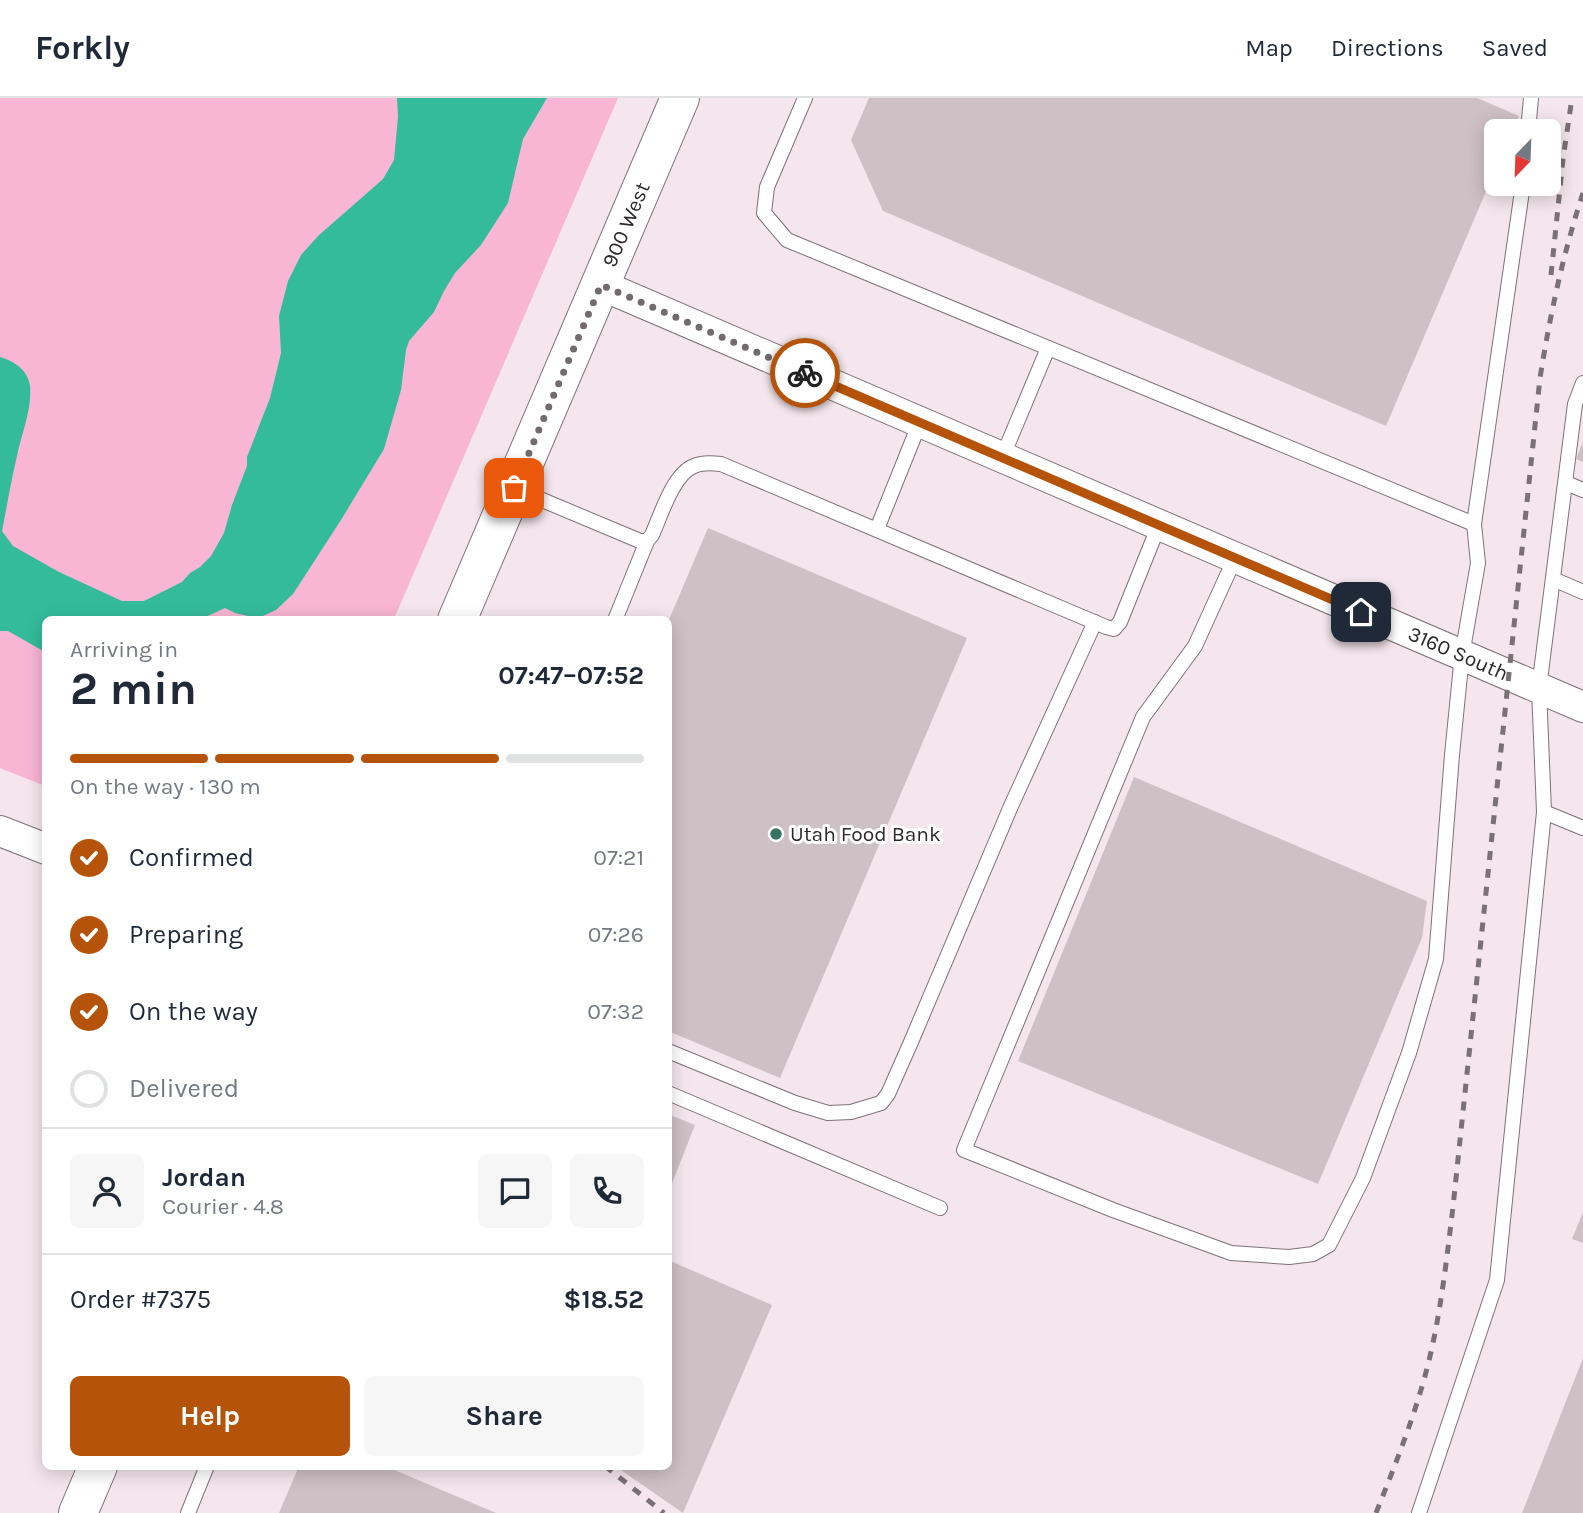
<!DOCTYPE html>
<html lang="en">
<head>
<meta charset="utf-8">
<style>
  body { margin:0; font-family:Karla,sans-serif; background:#f6f6f7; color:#1f2937; height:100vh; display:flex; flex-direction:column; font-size:26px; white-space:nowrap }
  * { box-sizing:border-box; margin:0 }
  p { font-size:23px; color:#747a83 }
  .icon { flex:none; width:38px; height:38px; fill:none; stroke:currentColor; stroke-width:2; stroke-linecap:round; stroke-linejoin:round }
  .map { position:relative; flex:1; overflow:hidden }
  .details { position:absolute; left:42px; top:518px; width:630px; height:854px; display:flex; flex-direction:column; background:#fff; border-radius:10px; box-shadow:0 4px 18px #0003 }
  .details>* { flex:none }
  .needle { width:46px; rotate:203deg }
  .controls { position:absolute; left:1484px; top:21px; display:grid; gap:14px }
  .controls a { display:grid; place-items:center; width:77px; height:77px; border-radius:10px; background:#fff; box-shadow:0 4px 18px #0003; font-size:35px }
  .pin { position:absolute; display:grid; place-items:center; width:60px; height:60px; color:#fff; margin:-30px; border-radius:14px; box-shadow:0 4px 10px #0006 }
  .courier { position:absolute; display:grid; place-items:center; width:70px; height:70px; margin:-35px; border:5px solid #b45309; border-radius:50%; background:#fff; color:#222; box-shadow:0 2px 9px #0007 }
  .headline em { font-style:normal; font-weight:700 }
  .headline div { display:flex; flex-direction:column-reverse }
  .headline { display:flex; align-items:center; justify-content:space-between; height:119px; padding:0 28px }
  h1 { font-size:46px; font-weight:700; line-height:52px }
  .bar { display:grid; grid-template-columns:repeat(4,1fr); gap:10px 7px; align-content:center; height:84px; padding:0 28px }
  .bar i { height:9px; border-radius:5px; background:#e0e1e3 }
  .bar .on { background:#b45309 }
  .bar p { grid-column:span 4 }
  .line { display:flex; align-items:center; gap:18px; padding:0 28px; border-top:2px solid #e0e1e3 }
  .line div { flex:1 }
  .round { display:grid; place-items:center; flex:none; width:74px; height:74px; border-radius:10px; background:#f6f6f7 }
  ol { padding:0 28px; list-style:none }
  li { display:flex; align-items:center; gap:21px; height:77px }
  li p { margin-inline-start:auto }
  li .icon { padding:7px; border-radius:50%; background:#b45309; color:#fff; stroke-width:4 }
  li:last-child { color:#747a83 }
  li i { width:38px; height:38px; border:4px solid #e0e1e3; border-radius:50% }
  .button { display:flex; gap:14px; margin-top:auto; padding:14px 28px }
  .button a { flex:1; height:80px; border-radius:10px; background:#b45309; color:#fff; font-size:28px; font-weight:700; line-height:80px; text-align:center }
  .button a+a { background:#f6f6f7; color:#1f2937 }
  header { display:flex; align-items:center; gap:42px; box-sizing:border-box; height:98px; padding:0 35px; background:#fff; border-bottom:2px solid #e0e1e3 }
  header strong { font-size:33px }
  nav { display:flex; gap:38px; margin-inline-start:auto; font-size:24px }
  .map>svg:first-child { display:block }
  .green { fill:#f8b5d4 }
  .water { fill:#34bc9a }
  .building { fill:#cec1c6 }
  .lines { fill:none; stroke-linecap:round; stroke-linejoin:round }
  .lane-casing { stroke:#7e7277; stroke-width:16 }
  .street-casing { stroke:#7e7277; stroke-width:32 }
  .secondary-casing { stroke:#7e7277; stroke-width:40 }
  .lane { stroke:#fff; stroke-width:14 }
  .street { stroke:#fff; stroke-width:30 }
  .secondary { stroke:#fff; stroke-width:38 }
  .rail { stroke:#797175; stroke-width:5; stroke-dasharray:9 9; stroke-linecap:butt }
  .done { stroke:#736a6e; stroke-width:7; stroke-dasharray:0 12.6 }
  .route { stroke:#b45309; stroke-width:9 }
  .poi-dot { fill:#357462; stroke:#fff; stroke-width:2.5 }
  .labels { text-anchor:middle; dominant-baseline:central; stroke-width:6; stroke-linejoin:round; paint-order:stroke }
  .street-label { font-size:21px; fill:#2d282a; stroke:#fff }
  .poi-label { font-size:21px; fill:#2d282a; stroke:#fff; text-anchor:start }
</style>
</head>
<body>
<header>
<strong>Forkly</strong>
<nav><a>Map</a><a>Directions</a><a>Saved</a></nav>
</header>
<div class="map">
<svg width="1583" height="1415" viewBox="0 0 1583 1415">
  <rect width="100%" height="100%" fill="#f4e6ec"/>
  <polygon class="green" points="0,0 618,0 394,521 46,522 45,688 0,670"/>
  <path class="water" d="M 397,0 L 547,0 L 523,41 L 508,105 L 481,147 L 455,175 L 444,193 L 434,214 L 409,243 L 406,252 L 401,292 L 384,351 L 341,422 L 293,496 L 276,512 L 263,518 L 248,518 L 235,515 L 225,510 L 201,521 L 46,522 L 45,554 L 8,533 L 0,533 L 0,259 C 14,263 28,272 30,288 C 32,312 22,334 17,358 C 11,383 7,408 2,433 L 13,448 L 59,474 L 122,503 L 144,503 L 182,484 L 190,475 L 200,469 L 211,458 L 224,435 L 232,407 L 247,368 L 247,359 L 270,300 L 281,255 L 279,218 L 288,183 L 301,157 L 318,138 L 383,81 L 394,62 L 398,19 Z"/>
  <g class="building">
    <polygon points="869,0 1477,0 1519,18 1512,33 1496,33 1496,70 1386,328 883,113 851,42"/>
    <polygon points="1583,344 1583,364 1576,361"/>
    <polygon points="708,430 967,540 780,980 668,933 668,524"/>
    <polygon points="1134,679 1427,803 1422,840 1318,1086 1018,963"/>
    <polygon points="668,1016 695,1027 669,1093 668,1093"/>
    <polygon points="1583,1114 1583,1145 1572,1141"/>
    <polygon points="668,1162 772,1207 683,1415 615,1368 668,1368"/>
    <polygon points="1583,1260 1583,1415 1522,1415"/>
    <polygon points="299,1368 385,1368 496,1415 279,1415"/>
  </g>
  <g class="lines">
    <g class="lane-casing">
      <g id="lane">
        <polyline points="805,0 767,89 764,115 787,142 1474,426 1478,465 1462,557 1452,657 1436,861 1409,955 1363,1080 1329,1147 1313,1156 1289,1159 1231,1155 1113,1112 964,1052 1143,619 1195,548 1235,460"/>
        <polyline points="1528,33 1531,0"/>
        <polyline points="1583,285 1575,306 1539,590 1544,714 1583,730"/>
        <polyline points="1002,360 1048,250"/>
        <polyline points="1566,385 1583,392"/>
        <path d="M 516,391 L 640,443 L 647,443 L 652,437 C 661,417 673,376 694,368 C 702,364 713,365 721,366 L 1106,529 L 1114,531 L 1120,524 L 1159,427"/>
        <polyline points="1474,426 1523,86"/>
        <polyline points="877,431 920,324"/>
        <polyline points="1553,481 1583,494"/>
        <polyline points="615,522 647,443"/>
        <polyline points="668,953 795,1005 828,1015 851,1014 881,1005 888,996 911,944 1011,708 1095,524"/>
        <polyline points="668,995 940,1110"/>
        <polyline points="188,1415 207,1368"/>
        <polyline points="1419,1415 1497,1182 1544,714"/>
      </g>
    </g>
    <g class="street-casing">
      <g id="street">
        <path id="s1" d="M 601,187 L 1583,609"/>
        <polyline points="0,733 46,751"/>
      </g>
    </g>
    <g class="secondary-casing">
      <g id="secondary">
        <path id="s2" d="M 457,522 L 680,0"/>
        <polyline points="78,1415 98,1368"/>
      </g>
    </g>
    <use href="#lane" class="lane"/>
    <use href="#street" class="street"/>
    <use href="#secondary" class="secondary"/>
    <g class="rail">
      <polyline points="1551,177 1563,61 1572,0"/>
      <polyline points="605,1368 664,1415"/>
      <path d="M 1376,1415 C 1394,1370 1412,1325 1425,1278 C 1440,1223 1446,1166 1453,1109 L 1540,280 C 1550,217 1563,156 1583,95"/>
    </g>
  </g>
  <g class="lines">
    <polyline class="done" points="514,390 601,187 805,275"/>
    <polyline class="route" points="805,275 1361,514"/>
  </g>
  <circle class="poi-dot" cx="776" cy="736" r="7"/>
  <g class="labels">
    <g class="street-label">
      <text stroke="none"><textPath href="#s2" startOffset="430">900 West</textPath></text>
      <text stroke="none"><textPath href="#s1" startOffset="933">3160 South</textPath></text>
    </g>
    <g class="poi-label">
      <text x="790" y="736">Utah Food Bank</text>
    </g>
  </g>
</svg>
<div class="controls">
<a><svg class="needle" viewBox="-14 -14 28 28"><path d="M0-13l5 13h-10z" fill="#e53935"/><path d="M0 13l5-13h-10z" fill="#747a83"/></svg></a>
</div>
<div class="pin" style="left:514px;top:390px;background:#ea580c"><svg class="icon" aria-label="bag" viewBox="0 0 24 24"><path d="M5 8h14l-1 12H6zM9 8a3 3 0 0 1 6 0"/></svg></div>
<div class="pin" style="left:1361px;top:514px;background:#1f2937"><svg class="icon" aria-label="home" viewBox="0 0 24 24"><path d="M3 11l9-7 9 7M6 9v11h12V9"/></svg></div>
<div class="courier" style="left:805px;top:275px"><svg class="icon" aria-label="bike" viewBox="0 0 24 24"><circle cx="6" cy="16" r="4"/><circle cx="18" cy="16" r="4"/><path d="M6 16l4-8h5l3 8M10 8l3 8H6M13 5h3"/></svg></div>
<section class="details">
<div class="headline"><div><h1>2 min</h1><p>Arriving in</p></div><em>07:47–07:52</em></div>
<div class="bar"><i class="on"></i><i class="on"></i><i class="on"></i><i></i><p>On the way · 130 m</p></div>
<ol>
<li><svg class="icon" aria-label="check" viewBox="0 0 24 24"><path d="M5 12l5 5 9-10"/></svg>Confirmed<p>07:21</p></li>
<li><svg class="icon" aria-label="check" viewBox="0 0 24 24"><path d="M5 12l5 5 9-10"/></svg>Preparing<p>07:26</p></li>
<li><svg class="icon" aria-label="check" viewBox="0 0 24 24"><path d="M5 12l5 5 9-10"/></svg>On the way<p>07:32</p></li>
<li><i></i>Delivered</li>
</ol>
<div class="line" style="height:126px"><a class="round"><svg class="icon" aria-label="person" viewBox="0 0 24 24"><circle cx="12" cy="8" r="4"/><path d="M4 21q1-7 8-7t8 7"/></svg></a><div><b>Jordan</b><p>Courier · 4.8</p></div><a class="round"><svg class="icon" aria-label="chat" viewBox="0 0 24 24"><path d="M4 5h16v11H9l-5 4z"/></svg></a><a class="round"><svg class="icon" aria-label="phone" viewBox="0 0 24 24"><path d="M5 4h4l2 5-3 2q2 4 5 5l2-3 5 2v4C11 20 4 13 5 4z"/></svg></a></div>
<div class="line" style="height:91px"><div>Order #7375</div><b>$18.52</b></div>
<div class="button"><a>Help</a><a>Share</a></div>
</section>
</div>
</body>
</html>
